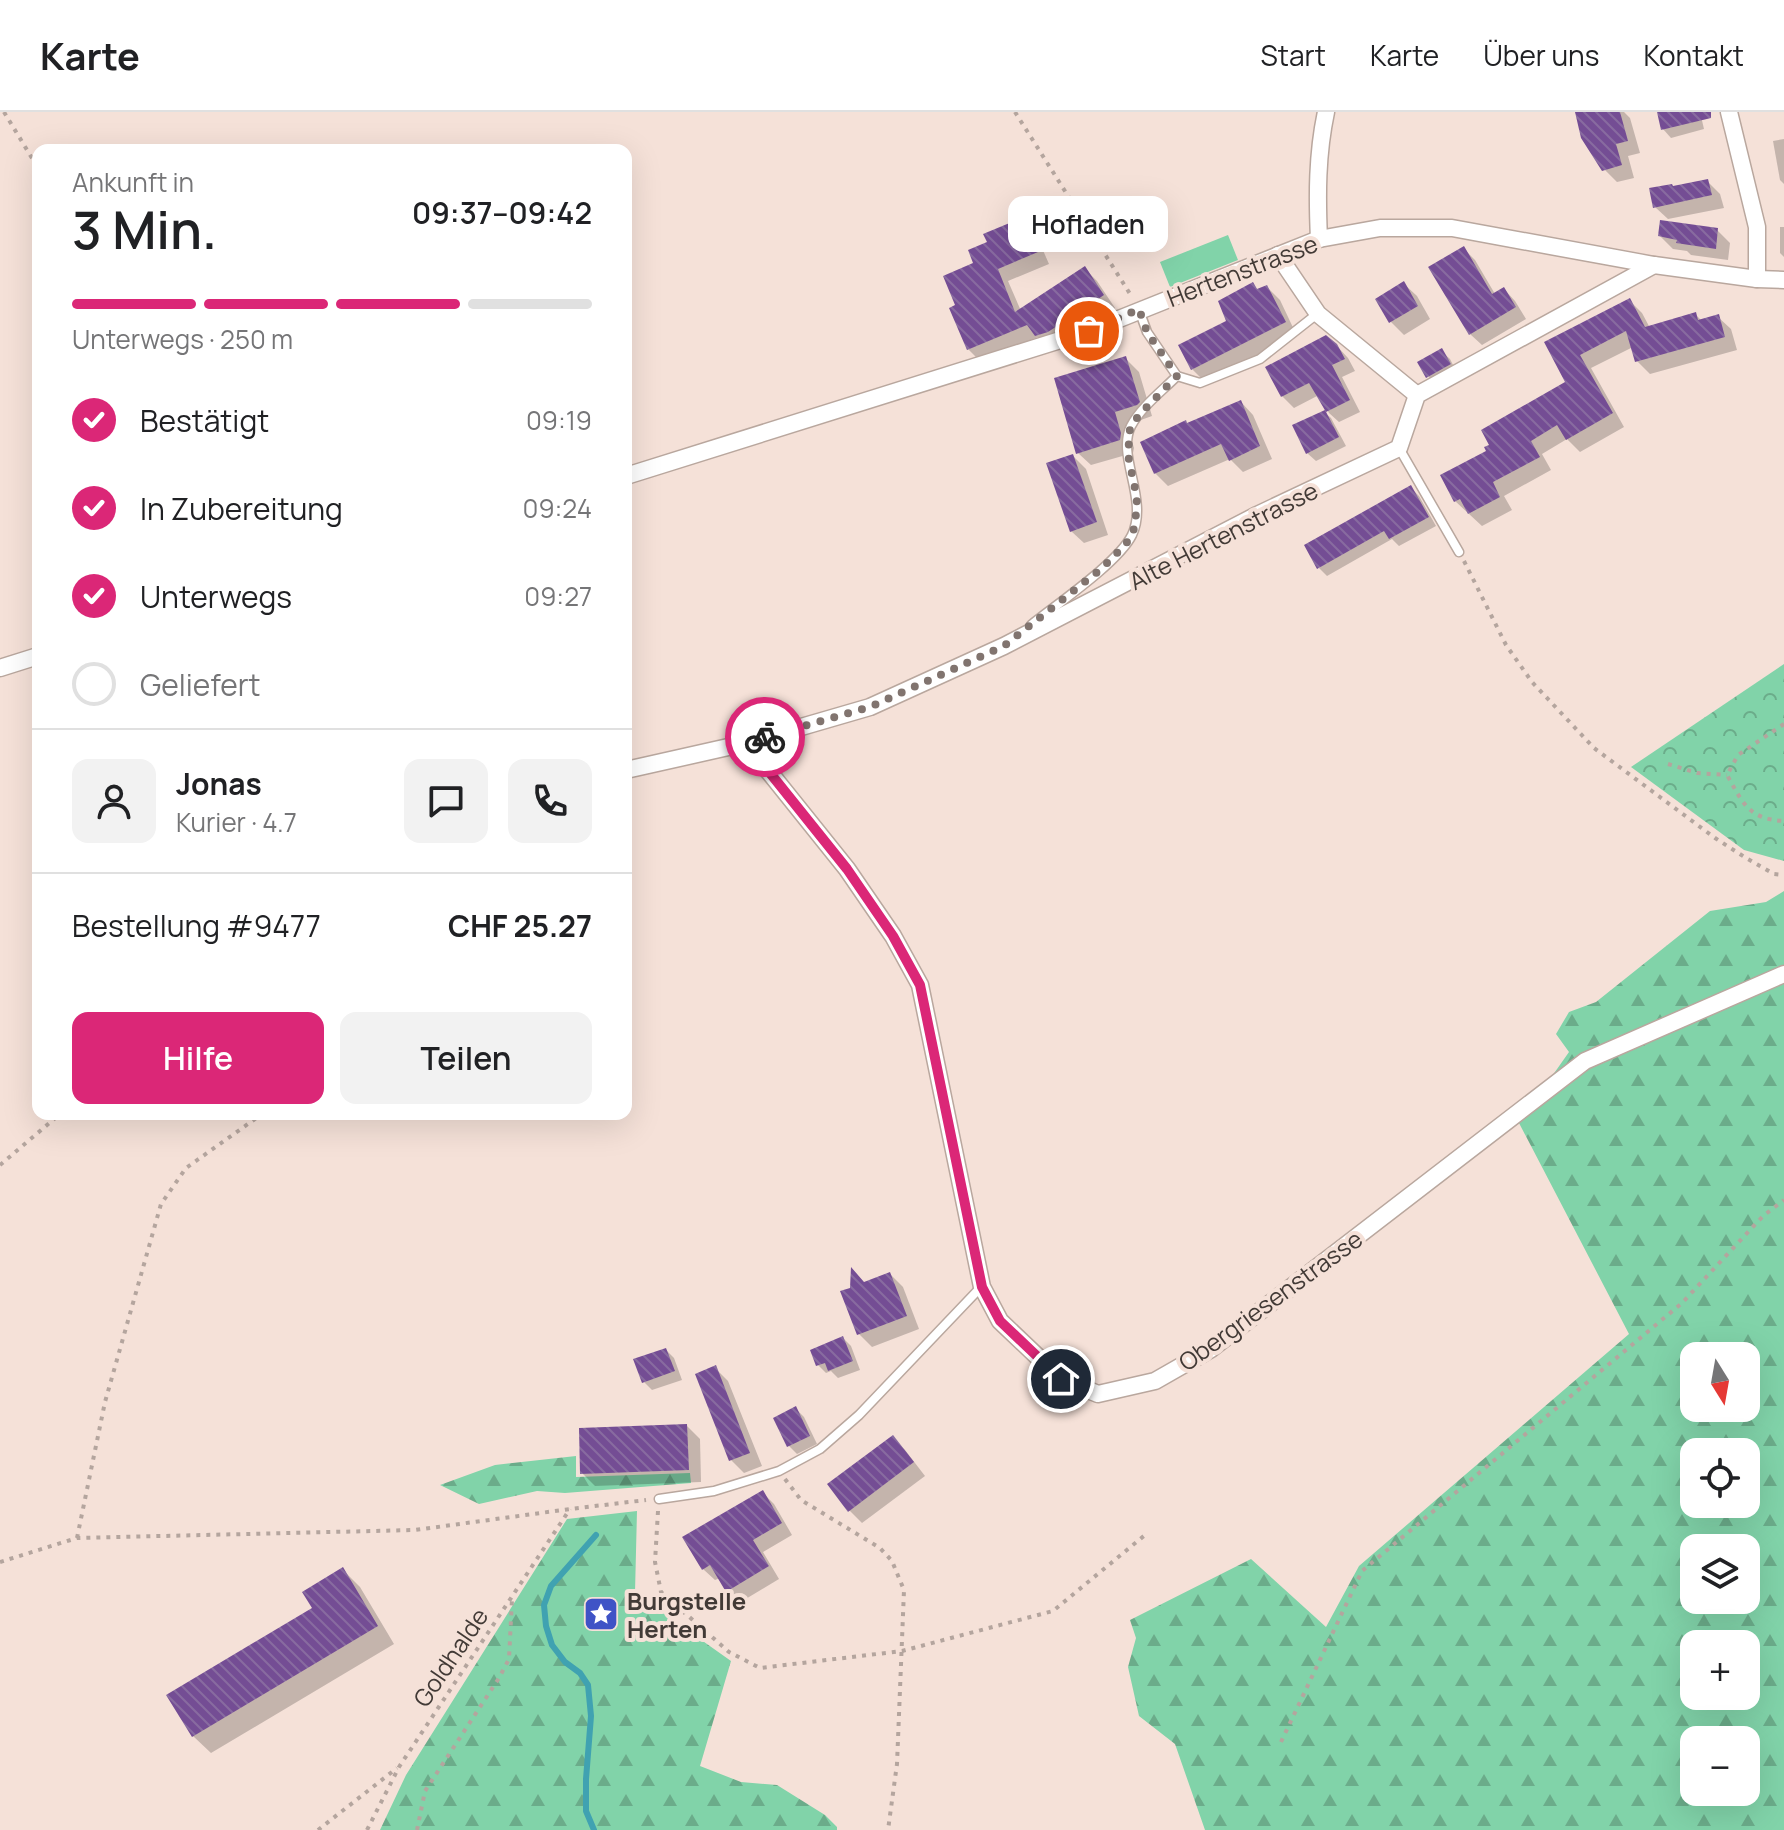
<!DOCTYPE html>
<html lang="de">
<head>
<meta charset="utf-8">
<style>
  body { margin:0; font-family:Manrope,sans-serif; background:#f2f2f2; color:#202124; height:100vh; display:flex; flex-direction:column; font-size:30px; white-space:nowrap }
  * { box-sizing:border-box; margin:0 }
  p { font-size:26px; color:#757577 }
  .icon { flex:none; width:44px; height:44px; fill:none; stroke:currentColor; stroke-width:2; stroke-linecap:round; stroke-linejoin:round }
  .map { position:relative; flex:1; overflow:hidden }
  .sheet { position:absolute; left:32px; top:32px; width:600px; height:976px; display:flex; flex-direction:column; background:#fff; border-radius:16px; box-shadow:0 8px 32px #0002 }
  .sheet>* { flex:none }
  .needle { width:52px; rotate:169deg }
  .controls { position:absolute; left:1680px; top:1230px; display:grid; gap:16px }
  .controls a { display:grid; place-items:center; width:80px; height:80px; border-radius:16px; background:#fff; box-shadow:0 8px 32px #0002; font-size:40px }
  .pin { position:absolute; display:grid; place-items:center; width:68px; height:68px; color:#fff; margin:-34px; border:4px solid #fff; border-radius:50%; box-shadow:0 2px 8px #0007 }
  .courier { position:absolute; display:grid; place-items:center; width:80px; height:80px; margin:-40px; border:6px solid #db2777; border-radius:50%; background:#fff; color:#222; box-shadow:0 2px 10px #0007 }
  .bubble { position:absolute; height:56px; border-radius:16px; background:#fff; box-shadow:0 8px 32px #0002; font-size:26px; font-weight:600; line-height:56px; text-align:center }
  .overview em { font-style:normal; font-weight:600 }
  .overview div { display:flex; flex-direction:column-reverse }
  .overview { display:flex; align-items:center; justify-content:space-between; height:136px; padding:0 40px }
  h1 { font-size:52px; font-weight:600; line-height:60px }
  .bar { display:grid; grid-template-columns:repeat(4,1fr); gap:12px 8px; align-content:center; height:96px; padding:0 40px }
  .bar i { height:10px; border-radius:6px; background:#e0e0e0 }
  .bar .selected { background:#db2777 }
  .bar p { grid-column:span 4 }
  .line { display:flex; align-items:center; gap:20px; padding:0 40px; border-top:2px solid #e0e0e0 }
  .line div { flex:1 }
  .round { display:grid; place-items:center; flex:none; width:84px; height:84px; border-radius:16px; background:#f2f2f2 }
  ol { padding:0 40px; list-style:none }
  li { display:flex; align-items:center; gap:24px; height:88px }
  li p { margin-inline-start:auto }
  li .icon { padding:8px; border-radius:50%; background:#db2777; color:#fff; stroke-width:4 }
  li:last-child { color:#757577 }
  li i { width:44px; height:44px; border:4px solid #e0e0e0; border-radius:50% }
  .action { display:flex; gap:16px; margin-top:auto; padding:16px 40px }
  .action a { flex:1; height:92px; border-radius:16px; background:#db2777; color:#fff; font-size:32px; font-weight:600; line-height:92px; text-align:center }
  .action a+a { background:#f2f2f2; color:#202124 }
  header { display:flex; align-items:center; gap:48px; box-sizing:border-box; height:112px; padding:0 40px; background:#fff; border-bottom:2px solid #e0e0e0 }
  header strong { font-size:38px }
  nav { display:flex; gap:44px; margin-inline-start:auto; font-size:28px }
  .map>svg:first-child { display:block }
  .green { fill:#81d3a9 }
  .forest { fill:url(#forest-firs); fill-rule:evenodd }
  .park { fill:url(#park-crowns) }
  .shadow { fill:#0003 }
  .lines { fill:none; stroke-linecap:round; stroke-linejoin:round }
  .stream { stroke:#40a2b1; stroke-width:6 }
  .building { fill:url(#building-back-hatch) }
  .service-casing { stroke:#b9a79e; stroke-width:11 }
  .minor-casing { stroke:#b9a79e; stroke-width:19 }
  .path { stroke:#b4a59e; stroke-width:4; stroke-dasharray:4 6; stroke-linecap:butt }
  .service { stroke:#fff; stroke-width:8 }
  .minor { stroke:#fff; stroke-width:16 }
  .done { stroke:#81746f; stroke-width:8; stroke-dasharray:0 14.4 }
  .route { stroke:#db2777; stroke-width:10 }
  .labels { text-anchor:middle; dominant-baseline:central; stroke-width:8; stroke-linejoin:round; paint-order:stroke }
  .street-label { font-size:24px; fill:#423a36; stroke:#f5e1d8 }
  .poi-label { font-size:24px; font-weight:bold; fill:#423a36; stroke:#f5e1d8; text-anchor:start }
</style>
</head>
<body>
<header>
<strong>Karte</strong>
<nav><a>Start</a><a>Karte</a><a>Über uns</a><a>Kontakt</a></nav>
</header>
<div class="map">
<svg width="1784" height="1718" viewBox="0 0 1784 1718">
  <defs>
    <pattern id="forest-firs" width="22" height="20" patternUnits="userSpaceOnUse" patternTransform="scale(2)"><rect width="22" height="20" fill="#81d3a9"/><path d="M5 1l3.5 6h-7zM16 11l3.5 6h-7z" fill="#6bac8a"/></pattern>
    <pattern id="park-crowns" width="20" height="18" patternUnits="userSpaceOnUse" patternTransform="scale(2)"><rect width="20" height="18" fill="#81d3a9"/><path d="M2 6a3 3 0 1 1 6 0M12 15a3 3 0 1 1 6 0" fill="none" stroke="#6bac8a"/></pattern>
    <pattern id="building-back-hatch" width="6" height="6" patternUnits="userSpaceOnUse" patternTransform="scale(2)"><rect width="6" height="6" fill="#744d94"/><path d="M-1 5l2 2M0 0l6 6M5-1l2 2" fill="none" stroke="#886ba0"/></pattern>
  </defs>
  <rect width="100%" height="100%" fill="#f5e1d8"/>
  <polygon class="green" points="1228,123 1238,148 1170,175 1160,150"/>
  <g class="forest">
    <path d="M 1784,779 L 1784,1718 L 1205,1718 L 1175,1632 L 1139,1604 L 1128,1555 L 1136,1526 L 1130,1508 L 1251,1447 L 1326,1515 L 1359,1454 L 1629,1222 L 1519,1011 L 1569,940 L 1556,922 L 1569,900 L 1596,890 L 1710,799 L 1766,790 ZM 1694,1244 L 1746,1244 L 1746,1296 L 1694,1296 ZM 1694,1340 L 1746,1340 L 1746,1392 L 1694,1392 ZM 1694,1436 L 1746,1436 L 1746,1488 L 1694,1488 ZM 1694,1532 L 1746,1532 L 1746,1584 L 1694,1584 ZM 1694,1628 L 1746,1628 L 1746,1680 L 1694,1680 Z"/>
    <polygon points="576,1344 576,1365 690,1361 691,1371 565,1381 537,1379 479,1392 440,1373 495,1353"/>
    <polygon points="637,1399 635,1481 731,1549 700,1654 741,1670 777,1673 825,1703 837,1715 837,1718 380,1718 406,1663 567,1407"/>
  </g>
  <polygon class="park" points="1784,552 1784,749 1744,738 1631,655"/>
  <g class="shadow">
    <polygon points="1589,0 1624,0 1630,6 1640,41 1628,44 1634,66 1617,70 1604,57"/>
    <polygon points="1659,0 1700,0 1704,17 1671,26 1663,17"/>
    <polygon points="1784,27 1784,72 1780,68 1773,29"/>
    <polygon points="1707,69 1720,82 1724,96 1668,107 1655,95"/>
    <polygon points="1023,108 1035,120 1049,152 1008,169 1021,199 1085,157 1097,169 1115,196 1061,232 1049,235 1038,225 980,249 968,237 958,194 976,152 989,131"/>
    <polygon points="1780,115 1784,115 1784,145 1780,141"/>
    <polygon points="1717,118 1730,131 1728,148 1691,143 1687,139 1673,137 1660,124"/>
    <polygon points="1463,136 1475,148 1495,182 1504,177 1515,189 1526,207 1482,233 1470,222"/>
    <polygon points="1253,172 1259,179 1267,175 1280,188 1297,224 1205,270 1192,257 1228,210"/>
    <polygon points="1404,172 1417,184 1430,207 1404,223 1391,210"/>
    <polygon points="1629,188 1642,201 1650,216 1695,202 1702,209 1718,205 1731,217 1737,238 1650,262 1637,249 1633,235 1591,256 1624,315 1580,340 1567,327 1542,342 1551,358 1504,384 1512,398 1482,414 1455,389 1489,340 1568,271 1547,231"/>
    <polygon points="1336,233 1348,246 1355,259 1342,265 1360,300 1339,310 1329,301 1319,283 1294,296 1282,284"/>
    <polygon points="1441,239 1450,247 1457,261 1436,272 1428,264"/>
    <polygon points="1126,247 1139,260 1152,304 1127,313 1134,336 1133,341 1091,353 1078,341"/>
    <polygon points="1241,290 1253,303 1272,347 1243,360 1230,347 1168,374 1155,361 1188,313"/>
    <polygon points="1324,300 1331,306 1346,334 1316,349 1307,341"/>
    <polygon points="1073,344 1086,357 1108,423 1084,431 1071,419"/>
    <polygon points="1410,375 1419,384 1436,414 1399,434 1392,427 1327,464 1319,456"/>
    <polygon points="890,1162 903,1175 919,1217 872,1235 859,1222 865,1172"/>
    <polygon points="843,1226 851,1234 860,1258 838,1266 831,1259 826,1261 818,1253"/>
    <polygon points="666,1238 674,1246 682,1268 652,1278 644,1270"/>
    <polygon points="715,1256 728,1269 762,1354 744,1361 731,1348"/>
    <polygon points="796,1297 804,1305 817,1332 797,1342 789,1334"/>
    <polygon points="687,1314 700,1327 701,1370 595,1374 582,1361"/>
    <polygon points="893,1325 905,1338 925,1364 862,1411 849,1398"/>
    <polygon points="762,1380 774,1392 792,1423 763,1440 779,1467 739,1491 728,1479 720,1466 715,1468 703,1457"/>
    <polygon points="343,1458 360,1475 394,1532 211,1641 193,1624 315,1496"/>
  </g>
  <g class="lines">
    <polyline class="stream" points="594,1718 586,1699 586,1667 591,1604 588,1573 580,1561 565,1550 552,1533 546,1514 544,1493 551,1474 596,1423"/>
  </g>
  <g class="building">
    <polygon points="1575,0 1620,0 1628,29 1616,32 1622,53 1602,59 1581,26"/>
    <polygon points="1657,0 1711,0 1711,6 1661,18"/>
    <polygon points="1708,67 1712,83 1653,96 1649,76 1672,72 1673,74"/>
    <polygon points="1024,105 1038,140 998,157 1015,200 1085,154 1104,183 1048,220 1035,224 1027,213 967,238 949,196 955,193 943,164 973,151 968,138 987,130 983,122"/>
    <polygon points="1660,108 1718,116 1716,137 1676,131 1677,128 1658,124"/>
    <polygon points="1464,134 1492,182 1504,175 1516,195 1469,223 1428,155"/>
    <polygon points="1404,169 1418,194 1389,211 1375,187"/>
    <polygon points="1253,170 1257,177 1267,173 1286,210 1191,258 1178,233 1226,209 1218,189"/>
    <polygon points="1630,186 1645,215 1696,200 1698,208 1719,202 1725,225 1635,250 1626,219 1580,243 1613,301 1566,328 1557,313 1531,329 1540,345 1493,370 1500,385 1468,402 1460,387 1454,390 1440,363 1486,339 1484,335 1489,333 1481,318 1565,270 1544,230"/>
    <polygon points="1326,223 1337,232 1345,247 1332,253 1350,288 1326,300 1309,271 1281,285 1265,255"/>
    <polygon points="1442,236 1451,252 1426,266 1417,250"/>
    <polygon points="1126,244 1140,290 1137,293 1115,300 1121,321 1120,328 1076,342 1054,266"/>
    <polygon points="1241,288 1260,334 1229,349 1221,332 1154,362 1140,330 1186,308 1187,311"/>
    <polygon points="1325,298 1339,325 1306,342 1292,313"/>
    <polygon points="1073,342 1097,410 1070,420 1046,351"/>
    <polygon points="1411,373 1429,405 1389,427 1384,419 1317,457 1304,433"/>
    <polygon points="851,1155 864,1170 890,1160 907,1204 857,1223 840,1179 850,1176"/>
    <polygon points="843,1224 853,1249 828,1259 825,1251 816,1254 810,1238"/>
    <polygon points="666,1236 675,1259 642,1271 633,1247"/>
    <polygon points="716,1253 750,1341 729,1349 695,1262"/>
    <polygon points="796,1294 810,1324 787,1335 773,1306"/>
    <polygon points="687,1312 689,1358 580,1362 579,1316"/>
    <polygon points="893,1323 914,1350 848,1400 827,1372"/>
    <polygon points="763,1378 782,1411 753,1428 769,1454 726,1480 710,1453 702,1458 682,1425"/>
    <polygon points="343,1455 378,1514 192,1625 166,1583 312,1496 302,1480"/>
  </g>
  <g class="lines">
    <g class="service-casing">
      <g id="service">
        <polyline points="1139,198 1147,220 1177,264 1200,271 1260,247 1317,202"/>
        <polyline points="1399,336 1459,440"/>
        <path d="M 1031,513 C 1057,492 1118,451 1132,423 C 1149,387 1116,344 1131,314 C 1141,295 1162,279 1177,264"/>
        <polyline points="659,1387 714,1379 779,1359 820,1337 859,1303 981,1175"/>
      </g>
    </g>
    <g class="minor-casing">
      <g id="minor">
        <polyline points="1729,0 1757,115 1757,167"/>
        <path d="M 1319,127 C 1317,84 1317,42 1326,0"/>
        <polyline points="1278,143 1318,202 1417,283"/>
        <polyline points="626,364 1089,219 1319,127 1380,116 1452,116 1654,153 1757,167 1784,168"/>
        <polyline points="0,556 38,544"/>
        <polyline points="746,631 870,595 1004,534 1257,403 1399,336 1417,283 1654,153"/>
        <polyline points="626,658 746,631 847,757 893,824 920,873 982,1175 1000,1209 1061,1267 1098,1282 1155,1269 1211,1237 1585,949 1784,862"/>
      </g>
    </g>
    <g class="path">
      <polyline points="4,0 38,56"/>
      <polyline points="1015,0 1132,185"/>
      <polyline points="1464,449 1506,533 1532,570 1594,636 1715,726 1746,746 1774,762 1784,763"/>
      <path d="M 1784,612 L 1738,643 L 1727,663 C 1743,691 1748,707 1784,709"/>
      <polyline points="1668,652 1697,661 1727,663"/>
      <polyline points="0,1053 60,1002"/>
      <polyline points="785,1367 801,1388 880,1436 892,1449 904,1478 897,1652 888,1718"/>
      <polyline points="658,1399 655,1450 661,1480 729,1540 760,1556 902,1539 1053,1499 1145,1423"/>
      <polyline points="77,1426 105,1290 161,1092 186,1056 262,1002"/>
      <polyline points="0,1450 77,1426 415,1418 570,1397 646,1388"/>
      <polyline points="1281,1630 1362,1459 1682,1191 1763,1104 1784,1088"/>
      <polyline points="318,1718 397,1656"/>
      <polyline points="367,1718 399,1655 570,1397"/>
      <polyline points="417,1718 425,1679 499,1566 509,1547 512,1487"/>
    </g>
    <use href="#service" class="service"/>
    <use href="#minor" class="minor"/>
  </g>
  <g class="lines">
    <polyline class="done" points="765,625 870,595 1004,534 1101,457 1126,432 1135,415 1137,386 1128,343 1130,316 1139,303 1177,264 1147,220 1139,197 1089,219"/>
    <polyline class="route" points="765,625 746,631 847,757 893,824 920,873 982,1175 1000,1209 1061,1267"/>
  </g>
  <defs>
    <g id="sight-square" transform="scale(1.8)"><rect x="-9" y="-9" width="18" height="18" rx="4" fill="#3f53c6" stroke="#f5e1d8"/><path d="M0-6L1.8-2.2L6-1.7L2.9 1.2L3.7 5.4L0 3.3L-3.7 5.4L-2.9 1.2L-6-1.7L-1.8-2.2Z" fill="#fff"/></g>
  </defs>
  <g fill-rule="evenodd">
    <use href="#sight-square" x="601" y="1502"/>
  </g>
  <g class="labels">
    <g class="street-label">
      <text transform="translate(1242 158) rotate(-21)">Hertenstrasse</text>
      <text transform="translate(1223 423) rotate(-27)">Alte Hertenstrasse</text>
      <text transform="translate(1270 1188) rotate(-36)">Obergriesenstrasse</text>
      <text transform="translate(450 1545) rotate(-56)">Goldhalde</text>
    </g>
    <g class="poi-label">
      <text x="627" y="1488">Burgstelle<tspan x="627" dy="28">Herten</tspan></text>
    </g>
  </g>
</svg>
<div class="controls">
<a><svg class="needle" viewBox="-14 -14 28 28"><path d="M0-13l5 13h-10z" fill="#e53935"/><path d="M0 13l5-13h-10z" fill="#757577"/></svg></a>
<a><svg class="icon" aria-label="locate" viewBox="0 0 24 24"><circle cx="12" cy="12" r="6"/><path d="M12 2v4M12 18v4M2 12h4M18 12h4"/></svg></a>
<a><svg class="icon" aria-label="layers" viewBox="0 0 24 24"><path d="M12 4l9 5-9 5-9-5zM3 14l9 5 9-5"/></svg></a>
<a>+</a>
<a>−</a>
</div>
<div class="pin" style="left:1089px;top:219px;background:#ea580c"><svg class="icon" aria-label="bag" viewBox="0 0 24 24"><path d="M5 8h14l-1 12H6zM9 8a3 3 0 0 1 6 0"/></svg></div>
<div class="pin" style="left:1061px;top:1267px;background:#1f2937"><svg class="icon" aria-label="home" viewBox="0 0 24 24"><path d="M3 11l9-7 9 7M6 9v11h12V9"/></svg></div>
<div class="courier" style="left:765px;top:625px"><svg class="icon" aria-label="bike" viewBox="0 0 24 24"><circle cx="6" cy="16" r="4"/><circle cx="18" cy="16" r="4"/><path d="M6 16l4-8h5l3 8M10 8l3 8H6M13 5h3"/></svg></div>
<div class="bubble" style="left:1008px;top:84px;width:160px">Hofladen</div>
<section class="sheet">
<div class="overview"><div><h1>3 Min.</h1><p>Ankunft in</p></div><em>09:37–09:42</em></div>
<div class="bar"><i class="selected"></i><i class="selected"></i><i class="selected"></i><i></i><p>Unterwegs · 250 m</p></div>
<ol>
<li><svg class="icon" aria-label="check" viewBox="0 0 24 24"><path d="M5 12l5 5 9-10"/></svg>Bestätigt<p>09:19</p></li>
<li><svg class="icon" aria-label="check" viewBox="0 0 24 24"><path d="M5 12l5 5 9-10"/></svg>In Zubereitung<p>09:24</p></li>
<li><svg class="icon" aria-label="check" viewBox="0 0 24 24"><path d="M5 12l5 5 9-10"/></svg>Unterwegs<p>09:27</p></li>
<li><i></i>Geliefert</li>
</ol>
<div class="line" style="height:144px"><a class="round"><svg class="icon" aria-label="person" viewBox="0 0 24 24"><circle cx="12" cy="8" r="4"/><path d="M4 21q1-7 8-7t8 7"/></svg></a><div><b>Jonas</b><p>Kurier · 4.7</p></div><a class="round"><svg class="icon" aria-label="chat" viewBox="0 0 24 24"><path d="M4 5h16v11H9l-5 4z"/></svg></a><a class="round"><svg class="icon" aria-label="phone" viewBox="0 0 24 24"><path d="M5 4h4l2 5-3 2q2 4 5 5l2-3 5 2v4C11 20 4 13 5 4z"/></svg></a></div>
<div class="line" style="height:104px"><div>Bestellung #9477</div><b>CHF 25.27</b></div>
<div class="action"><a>Hilfe</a><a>Teilen</a></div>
</section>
</div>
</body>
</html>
